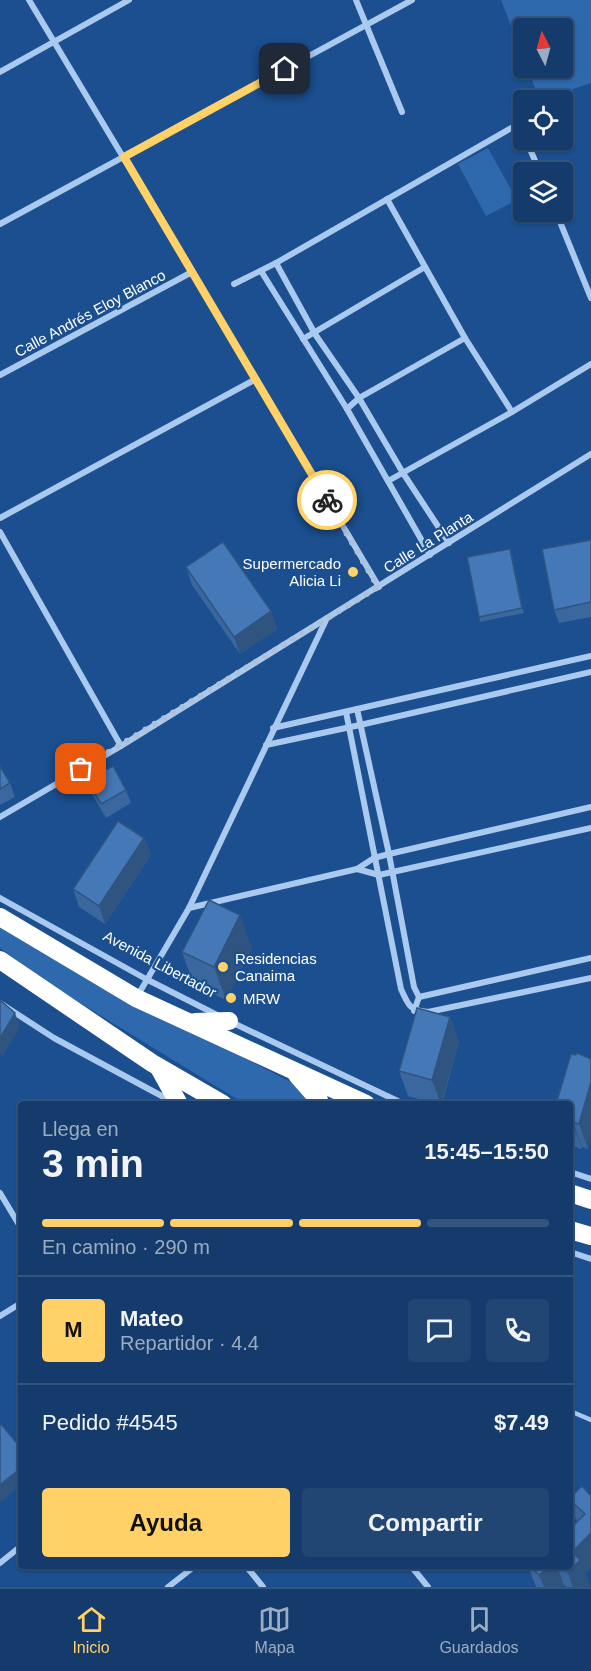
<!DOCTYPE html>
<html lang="es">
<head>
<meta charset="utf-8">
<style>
  body { margin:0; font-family:Helvetica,sans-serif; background:#214673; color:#f1f3f6; height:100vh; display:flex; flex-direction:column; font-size:22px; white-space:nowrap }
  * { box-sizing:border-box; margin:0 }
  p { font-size:20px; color:#9dadc1 }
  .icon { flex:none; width:33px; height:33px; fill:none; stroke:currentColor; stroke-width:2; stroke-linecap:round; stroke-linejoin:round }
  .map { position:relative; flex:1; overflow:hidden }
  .details { position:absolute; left:18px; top:1101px; width:555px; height:468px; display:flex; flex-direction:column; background:#143b6b; border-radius:6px; box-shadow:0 2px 4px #0004,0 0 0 2px #33557e }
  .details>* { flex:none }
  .needle { width:39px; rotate:354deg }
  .controls { position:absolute; left:513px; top:18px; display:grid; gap:12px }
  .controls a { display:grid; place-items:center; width:60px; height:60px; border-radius:6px; background:#143b6b; box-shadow:0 2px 4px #0004,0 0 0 2px #33557e; font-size:30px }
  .pin { position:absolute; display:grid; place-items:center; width:51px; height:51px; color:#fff; margin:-26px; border-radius:12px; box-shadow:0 3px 9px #0006 }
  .courier { position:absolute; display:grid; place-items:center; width:60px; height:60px; margin:-30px; border:4px solid #ffd166; border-radius:50%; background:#fff; color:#222; box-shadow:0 2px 8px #0007 }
  .head em { font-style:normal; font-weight:700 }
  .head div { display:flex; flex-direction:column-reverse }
  .head { display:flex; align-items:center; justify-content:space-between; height:102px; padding:0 24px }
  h1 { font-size:39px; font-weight:700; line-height:45px }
  .bar { display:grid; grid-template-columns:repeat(4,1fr); gap:9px 6px; align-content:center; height:72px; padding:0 24px }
  .bar i { height:8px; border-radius:4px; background:#33557e }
  .bar .current { background:#ffd166 }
  .bar p { grid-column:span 4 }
  .line { display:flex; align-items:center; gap:15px; padding:0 24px; border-top:2px solid #33557e }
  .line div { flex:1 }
  .round { display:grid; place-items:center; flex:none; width:63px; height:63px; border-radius:6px; background:#214673 }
  .primary-button { display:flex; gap:12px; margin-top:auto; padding:12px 24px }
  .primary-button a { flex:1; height:69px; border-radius:6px; background:#ffd166; color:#111; font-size:24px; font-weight:700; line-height:69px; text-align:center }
  .primary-button a+a { background:#214673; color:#f1f3f6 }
  .dock { display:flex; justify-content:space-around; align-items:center; height:84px; border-top:2px solid #33557e; background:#143b6b; font-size:16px; color:#9dadc1 }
  .dock a { display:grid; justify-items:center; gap:3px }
  .dock .current { color:#ffd166 }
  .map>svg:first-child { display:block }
  .green { fill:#2e69ad }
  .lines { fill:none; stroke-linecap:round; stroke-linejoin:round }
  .lane { stroke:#a9c9ee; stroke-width:4.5 }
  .street { stroke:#a9c9ee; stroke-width:6 }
  .highway { stroke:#fff; stroke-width:18 }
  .wall { fill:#3a679d }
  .shaded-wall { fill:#305480 }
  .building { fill:#4478b7; stroke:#305480; stroke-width:1.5 }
  .done { stroke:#afc1d8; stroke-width:6; stroke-dasharray:0 10.8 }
  .route { stroke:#ffd166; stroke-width:8 }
  .poi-dot { fill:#ffd166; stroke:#1b4f8f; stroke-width:2 }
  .labels { text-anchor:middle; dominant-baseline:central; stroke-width:4.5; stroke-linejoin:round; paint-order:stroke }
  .street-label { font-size:15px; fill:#fff; stroke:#1b4f8f }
  .poi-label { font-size:15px; fill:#fff; stroke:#1b4f8f; text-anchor:start }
</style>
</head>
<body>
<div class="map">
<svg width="591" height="1587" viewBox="0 0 591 1587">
  <rect width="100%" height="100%" fill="#1b4f8f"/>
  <g class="green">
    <polygon points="501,0 591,0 591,83 540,100 527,68 562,68 562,28 524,28 523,57"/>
    <polygon points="488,148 517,200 486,216 458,164"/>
    <polygon points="0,925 48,956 312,1093 325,1104 245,1104 54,987 0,948"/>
  </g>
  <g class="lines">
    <g class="lane">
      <polyline points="570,1411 591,1420"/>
      <polyline points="570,1518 579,1509"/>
    </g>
    <g class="street">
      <polyline points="29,0 256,379 379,587"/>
      <polyline points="356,0 402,112"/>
      <polyline points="0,72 129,0"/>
      <polyline points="526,140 540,172"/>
      <polyline points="387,199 465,338 512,412"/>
      <polyline points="556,212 591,298"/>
      <polyline points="0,224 412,0"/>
      <polyline points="276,263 315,334 359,398 403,473 449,543"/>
      <polyline points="261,271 347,409 430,555"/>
      <polyline points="234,284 276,263 520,123 524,132"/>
      <polyline points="303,339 425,267"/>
      <polyline points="0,375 192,272"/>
      <polyline points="347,409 359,398 465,338"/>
      <polyline points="388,481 512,412 591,364"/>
      <polyline points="0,518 256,379"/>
      <polyline points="0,532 121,746"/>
      <polyline points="357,709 389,854 414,987 419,997 414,1011"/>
      <path d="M 346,712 L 401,989 C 409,1006 409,1010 428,1012 L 591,978"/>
      <polyline points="273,728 591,656"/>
      <polyline points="266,745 360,725 591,672"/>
      <polyline points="0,817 121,746 591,454"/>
      <polyline points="357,869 379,875 591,828"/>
      <polyline points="0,898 146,979 219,1016"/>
      <polyline points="189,908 357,869 374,858 389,854 591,807"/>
      <polyline points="138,995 189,908 327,618"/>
      <polyline points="419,997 591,958"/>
      <polyline points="0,1003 54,1038 171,1101"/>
      <polyline points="231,1022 404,1104"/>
      <polyline points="570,1172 591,1179"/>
      <polyline points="0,1193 21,1228"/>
      <polyline points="570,1252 591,1259"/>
      <polyline points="0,1316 21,1303"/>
      <polyline points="0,1563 21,1546"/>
      <polyline points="246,1566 263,1587"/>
      <polyline points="411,1566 428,1587"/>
      <polyline points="168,1587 195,1566"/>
    </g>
    <g class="highway">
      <polyline points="0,917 136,998 366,1104"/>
      <polyline points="0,960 152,1063 223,1104"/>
      <polyline points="195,1022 229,1021"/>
      <polyline points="159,1068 179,1104"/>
      <polyline points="297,1075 319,1100 319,1104"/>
      <polyline points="570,1193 591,1200"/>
      <polyline points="570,1230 591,1236"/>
    </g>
  </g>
  <g class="wall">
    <polygon points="591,540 591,617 559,623 554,610"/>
    <polygon points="512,554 524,613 480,622 479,617"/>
    <polygon points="186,567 271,611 277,629 240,654 192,585"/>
    <polygon points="0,766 10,783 15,797 0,805"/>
    <polygon points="87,780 126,790 131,803 106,818 92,794"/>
    <polygon points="144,838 151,855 105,924 79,907 73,889"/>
    <polygon points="252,948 226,1000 194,985 182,952"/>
    <polygon points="450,1017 459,1042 442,1104 438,1104 408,1096 399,1071"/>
    <polygon points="571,1054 588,1149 582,1147 582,1149 570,1145"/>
    <polygon points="591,1496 591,1567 585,1573 589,1585 588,1587 566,1587 564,1585 562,1587 536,1587 528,1566 570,1566 577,1522 570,1501 570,1498"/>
  </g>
  <g class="shaded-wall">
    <polygon points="510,549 512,554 524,613 522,608"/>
    <polygon points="271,611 277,629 240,654 234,637"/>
    <polygon points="144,838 151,855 105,924 99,906"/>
    <polygon points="240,915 252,948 226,1000 214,967"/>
    <polygon points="15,1013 20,1027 2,1057 0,1051 0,1038"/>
    <polygon points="450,1017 459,1042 441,1104 432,1080"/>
    <polygon points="591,1082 591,1139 588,1149 579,1124"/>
    <polygon points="573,1122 582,1147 582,1149 573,1124"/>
    <polygon points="21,1468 21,1485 0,1503 0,1485"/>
    <polygon points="591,1533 591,1567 585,1573 589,1585 588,1587 573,1587 568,1573 572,1552"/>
    <polygon points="549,1566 557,1566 564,1585 562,1587 544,1587 539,1575"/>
  </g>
  <g class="building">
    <polygon points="591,540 591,602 554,610 542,549"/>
    <polygon points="223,542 271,611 234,637 186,567"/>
    <polygon points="510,549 522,608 479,617 467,557"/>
    <polygon points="0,766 10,783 0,789"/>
    <polygon points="113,766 126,790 101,804 87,780"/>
    <polygon points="118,821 144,838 99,906 73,889"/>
    <polygon points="209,900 240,915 214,967 182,952"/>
    <polygon points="0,1000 15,1013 0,1038"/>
    <polygon points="417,1008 450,1017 432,1080 399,1071"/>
    <polygon points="577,1053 591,1059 591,1082 579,1124 573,1122 573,1124 570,1123 570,1104 556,1104 571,1054 576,1055"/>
    <polygon points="0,1423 21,1448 21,1468 0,1485"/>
    <polygon points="582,1486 591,1496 591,1533 572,1552 580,1560 568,1573 561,1566 570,1566 570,1529 585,1514 570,1500 570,1498"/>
    <polygon points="530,1566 549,1566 539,1575"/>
  </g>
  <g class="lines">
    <polyline class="done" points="81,769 378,587 327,500"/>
    <polyline class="route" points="285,69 124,157 327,500"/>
  </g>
  <g class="poi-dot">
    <circle cx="353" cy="572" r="6"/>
    <circle cx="223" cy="967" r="6"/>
    <circle cx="231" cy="998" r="6"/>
  </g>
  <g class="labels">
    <g class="street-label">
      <text transform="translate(90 313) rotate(-28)">Calle Andrés Eloy Blanco</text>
      <text transform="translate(428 542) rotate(-32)">Calle La Planta</text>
      <text transform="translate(160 964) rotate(28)">Avenida Libertador</text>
    </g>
    <g class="poi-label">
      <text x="341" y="563" text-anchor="end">Supermercado<tspan x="341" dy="17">Alicia Li</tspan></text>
      <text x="235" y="958">Residencias<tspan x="235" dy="17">Canaima</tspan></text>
      <text x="243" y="998">MRW</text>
    </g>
  </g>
</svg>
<div class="controls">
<a><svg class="needle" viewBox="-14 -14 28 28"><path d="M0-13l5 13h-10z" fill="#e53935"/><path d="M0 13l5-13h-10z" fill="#9dadc1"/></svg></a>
<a><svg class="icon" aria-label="locate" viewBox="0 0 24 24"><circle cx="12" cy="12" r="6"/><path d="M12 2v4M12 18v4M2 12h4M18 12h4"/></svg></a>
<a><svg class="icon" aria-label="layers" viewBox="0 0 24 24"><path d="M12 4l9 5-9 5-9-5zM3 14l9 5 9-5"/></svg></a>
</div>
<div class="pin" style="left:81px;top:769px;background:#ea580c"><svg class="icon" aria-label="bag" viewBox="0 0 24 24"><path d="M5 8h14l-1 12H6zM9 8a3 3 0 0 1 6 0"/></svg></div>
<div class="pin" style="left:285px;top:69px;background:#1f2937"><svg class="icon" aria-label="home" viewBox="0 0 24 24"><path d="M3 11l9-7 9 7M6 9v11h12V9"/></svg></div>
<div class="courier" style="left:327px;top:500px"><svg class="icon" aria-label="bike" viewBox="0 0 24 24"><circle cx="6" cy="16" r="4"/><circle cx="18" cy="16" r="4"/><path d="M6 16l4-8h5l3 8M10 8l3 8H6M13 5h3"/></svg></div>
<section class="details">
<div class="head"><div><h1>3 min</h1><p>Llega en</p></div><em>15:45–15:50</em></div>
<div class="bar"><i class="current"></i><i class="current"></i><i class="current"></i><i></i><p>En camino · 290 m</p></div>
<div class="line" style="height:108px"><b class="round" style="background:#ffd166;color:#111">M</b><div><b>Mateo</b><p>Repartidor · 4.4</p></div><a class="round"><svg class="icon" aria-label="chat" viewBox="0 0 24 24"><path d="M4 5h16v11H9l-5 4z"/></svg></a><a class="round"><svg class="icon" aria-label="phone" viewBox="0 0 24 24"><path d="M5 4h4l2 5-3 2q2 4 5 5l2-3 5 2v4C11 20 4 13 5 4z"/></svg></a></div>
<div class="line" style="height:78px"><div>Pedido #4545</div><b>$7.49</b></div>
<div class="primary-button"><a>Ayuda</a><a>Compartir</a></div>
</section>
</div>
<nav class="dock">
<a class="current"><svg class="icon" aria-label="home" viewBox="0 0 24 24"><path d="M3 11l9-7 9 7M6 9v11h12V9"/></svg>Inicio</a>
<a><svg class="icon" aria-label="map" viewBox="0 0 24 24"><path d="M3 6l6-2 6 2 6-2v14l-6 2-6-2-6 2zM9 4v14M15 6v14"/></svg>Mapa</a>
<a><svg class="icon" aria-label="saved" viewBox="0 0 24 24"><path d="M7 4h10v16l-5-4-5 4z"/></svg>Guardados</a>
</nav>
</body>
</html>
